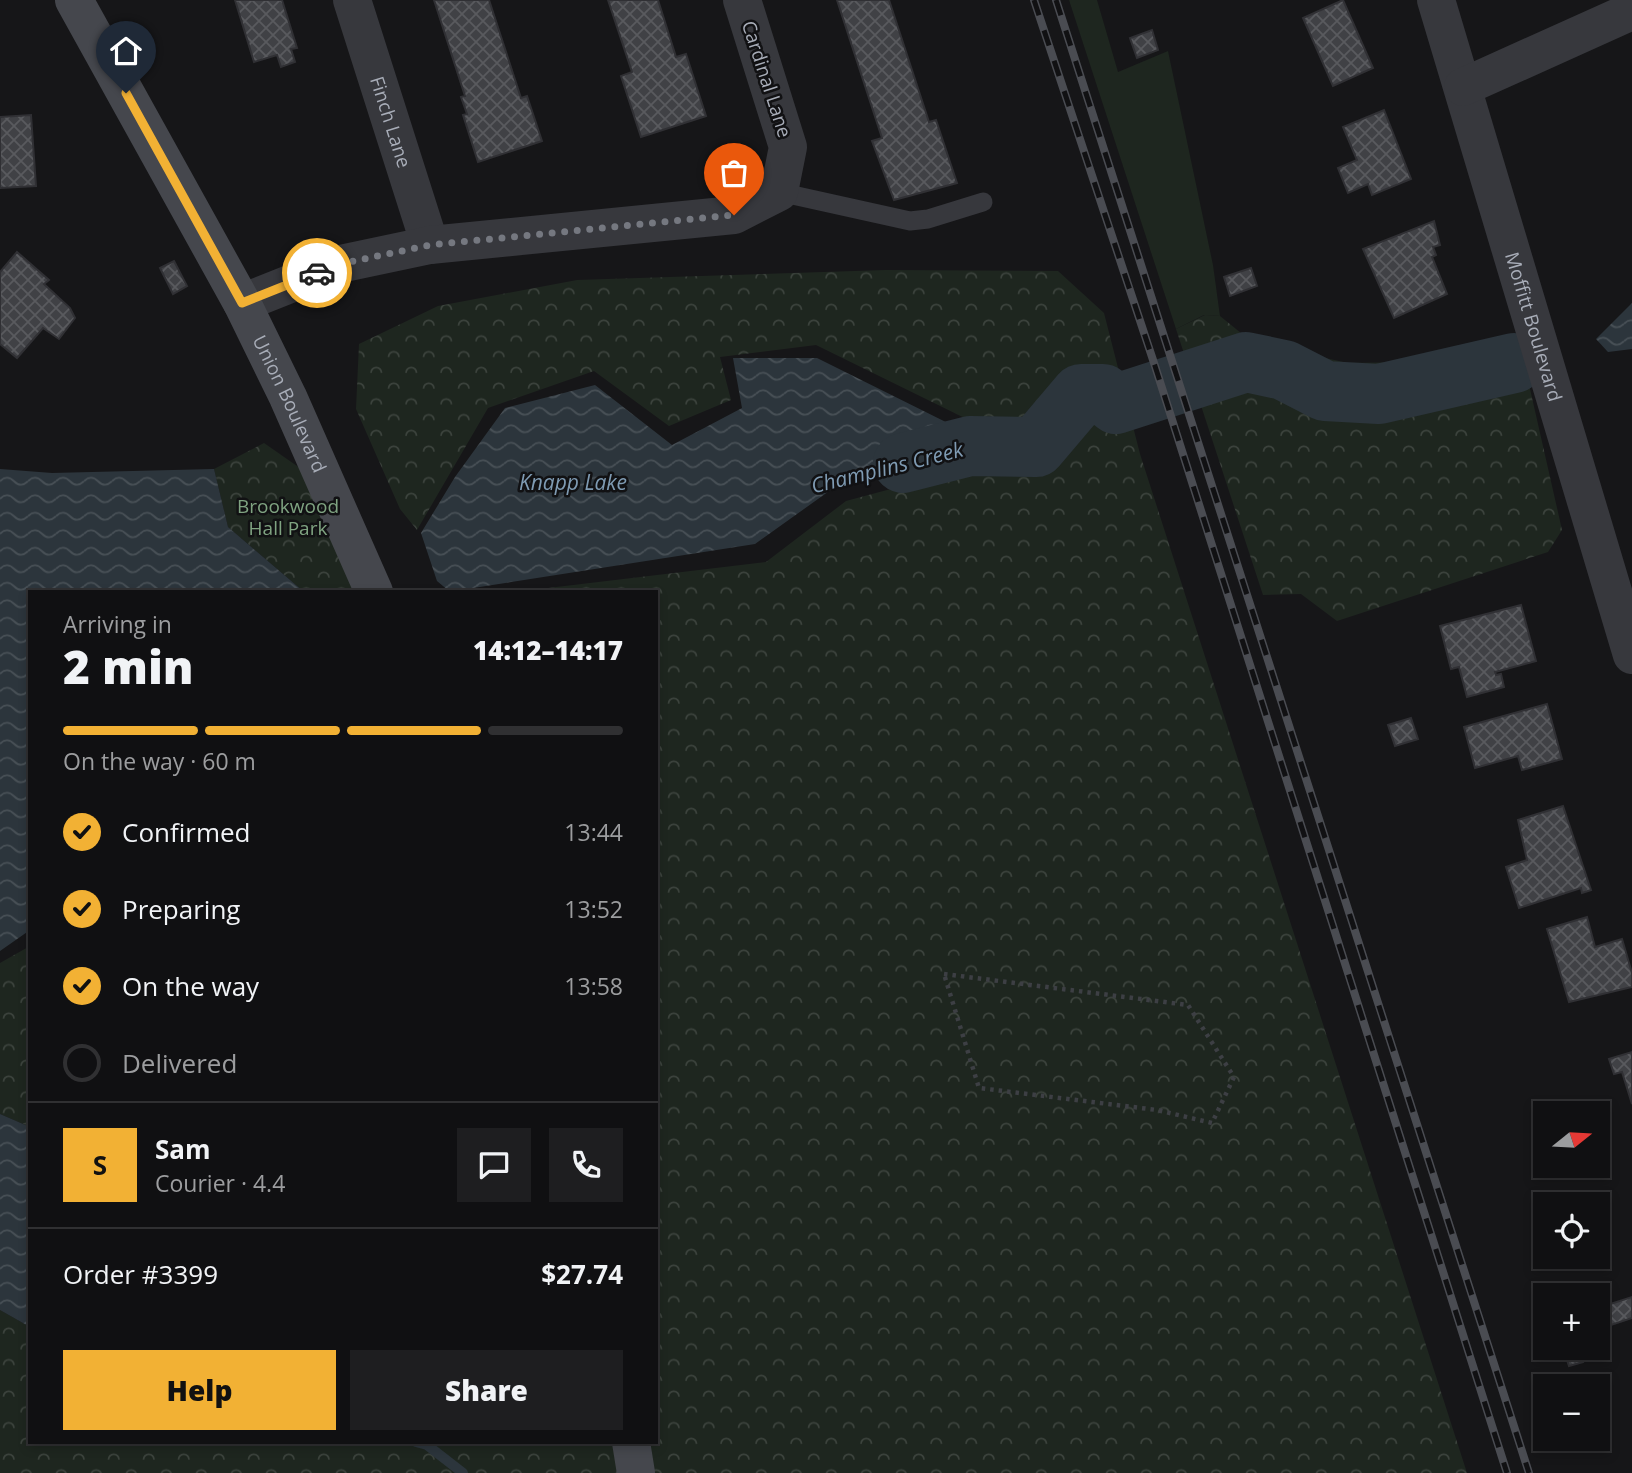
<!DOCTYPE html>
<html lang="en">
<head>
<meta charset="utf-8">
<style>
  body { margin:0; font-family:"Open Sans",sans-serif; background:#1e1e20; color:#f1f3f6; height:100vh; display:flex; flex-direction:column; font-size:26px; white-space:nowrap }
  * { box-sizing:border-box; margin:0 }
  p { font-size:23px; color:#9c9d9f }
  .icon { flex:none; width:38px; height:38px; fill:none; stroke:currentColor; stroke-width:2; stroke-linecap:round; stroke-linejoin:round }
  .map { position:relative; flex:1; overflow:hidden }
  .details { position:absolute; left:28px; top:590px; width:630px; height:854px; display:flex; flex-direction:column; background:#101012; border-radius:0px; box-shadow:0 4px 10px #0003,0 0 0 2px #303032 }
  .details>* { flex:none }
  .needle { width:46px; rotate:72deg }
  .fabs { position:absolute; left:1533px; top:1101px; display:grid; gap:14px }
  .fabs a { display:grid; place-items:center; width:77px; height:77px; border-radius:0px; background:#101012; box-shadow:0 4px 10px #0003,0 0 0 2px #303032; font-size:35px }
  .pin { position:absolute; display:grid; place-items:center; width:60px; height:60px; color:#fff; margin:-72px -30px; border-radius:50% 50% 50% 0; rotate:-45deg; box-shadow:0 0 7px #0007 }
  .pin .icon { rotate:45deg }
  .courier { position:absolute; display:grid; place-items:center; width:70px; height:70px; margin:-35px; border:5px solid #f2b134; border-radius:50%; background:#fff; color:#222; box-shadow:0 2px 9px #0007 }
  .summary em { font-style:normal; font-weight:800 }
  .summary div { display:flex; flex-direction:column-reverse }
  .summary { display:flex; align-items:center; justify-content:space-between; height:119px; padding:0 35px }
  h1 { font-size:46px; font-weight:800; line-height:52px }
  .bar { display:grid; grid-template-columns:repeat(4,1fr); gap:10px 7px; align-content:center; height:84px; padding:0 35px }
  .bar i { height:9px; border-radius:5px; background:#303032 }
  .bar .selected { background:#f2b134 }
  .bar p { grid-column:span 4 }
  .line { display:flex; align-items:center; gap:18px; padding:0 35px; border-top:2px solid #303032 }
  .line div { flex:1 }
  .round { display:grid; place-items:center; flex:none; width:74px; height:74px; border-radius:0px; background:#1e1e20 }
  ol { padding:0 35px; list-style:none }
  li { display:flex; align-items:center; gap:21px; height:77px }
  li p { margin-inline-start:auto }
  li .icon { padding:7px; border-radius:50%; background:#f2b134; color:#111; stroke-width:4 }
  li:last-child { color:#9c9d9f }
  li i { width:38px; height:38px; border:4px solid #303032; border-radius:50% }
  .primary-button { display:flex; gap:14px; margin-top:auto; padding:14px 35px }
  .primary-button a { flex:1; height:80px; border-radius:0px; background:#f2b134; color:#111; font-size:28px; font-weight:800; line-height:80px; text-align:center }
  .primary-button a+a { background:#1e1e20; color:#f1f3f6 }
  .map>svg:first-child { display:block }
  .grass { fill:#1e261f }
  .forest { fill:url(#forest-crowns) }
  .water { fill:url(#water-waves) }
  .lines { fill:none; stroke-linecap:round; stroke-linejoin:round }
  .stream { stroke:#2c353c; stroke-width:10 }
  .river { stroke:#2c353c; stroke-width:60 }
  .building { fill:url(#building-cross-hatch); stroke:#303034; stroke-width:2 }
  .path { stroke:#3d3f44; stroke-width:4.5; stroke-dasharray:3.5 5; stroke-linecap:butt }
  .service { stroke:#37383d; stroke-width:19 }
  .minor { stroke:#37383d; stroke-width:38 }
  .secondary { stroke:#45474d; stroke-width:38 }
  .rail-casing { stroke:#4a4c52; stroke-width:8 }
  .rail { stroke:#111113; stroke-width:5; stroke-dasharray:16; stroke-linecap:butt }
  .done { stroke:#757880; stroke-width:7; stroke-dasharray:0 12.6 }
  .route { stroke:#f2b134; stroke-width:9 }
  .labels { text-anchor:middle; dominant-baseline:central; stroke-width:5; stroke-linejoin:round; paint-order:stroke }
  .street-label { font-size:19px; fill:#a8adb8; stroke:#111113 }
  .park-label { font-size:19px; fill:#7fa381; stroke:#111113 }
  .water-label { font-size:21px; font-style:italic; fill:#7f9bb3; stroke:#111113 }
</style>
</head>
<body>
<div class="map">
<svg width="1632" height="1473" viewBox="0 0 1632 1473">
  <defs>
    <pattern id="forest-crowns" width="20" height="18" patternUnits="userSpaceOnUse" patternTransform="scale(1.75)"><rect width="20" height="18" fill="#1e261f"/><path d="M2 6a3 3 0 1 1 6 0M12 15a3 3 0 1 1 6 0" fill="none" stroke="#3c433d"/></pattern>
    <pattern id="water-waves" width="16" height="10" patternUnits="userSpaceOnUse" patternTransform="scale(1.75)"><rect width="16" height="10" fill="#2c353c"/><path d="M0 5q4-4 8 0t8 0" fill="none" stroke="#485056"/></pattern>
    <pattern id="building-cross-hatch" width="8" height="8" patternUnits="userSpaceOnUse" patternTransform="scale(1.75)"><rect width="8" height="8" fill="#404145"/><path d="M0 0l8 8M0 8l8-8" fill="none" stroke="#595a5e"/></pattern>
  </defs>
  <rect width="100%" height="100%" fill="#161618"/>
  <polygon class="grass" points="1069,0 1097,0 1118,72 1168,51 1213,265 1220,316 1204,315 1176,329"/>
  <g class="forest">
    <polygon points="886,270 1058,271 1104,313 1140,454 1467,1473 0,1473 0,1310 30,1327 30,1442 656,1442 656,592 523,591 766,562 846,501 988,463 985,428 816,345 720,357 731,400 669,426 594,371 488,408 417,530 400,509 356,409 359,344 438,306 577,280"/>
    <polygon points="1205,315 1220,316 1252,342 1348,363 1413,362 1520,345 1562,530 1548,552 1337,621 1301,594 1263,595 1176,329"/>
    <polygon points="264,443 330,489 374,591 303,591 228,527 214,469"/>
    <polygon points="30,946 30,1127 0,1114 0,963"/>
  </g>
  <g class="water">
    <polygon points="1632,303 1632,349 1608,352 1596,339"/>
    <polygon points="733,358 817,358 990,444 832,489 755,544 454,591 449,591 437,581 421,533 455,477 505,408 595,385 672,445 742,408"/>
    <polygon points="0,469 52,473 214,469 228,527 303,591 30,592 30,930 0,951"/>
    <polygon points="0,1114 30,1127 30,1327 0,1310"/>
  </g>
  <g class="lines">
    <polyline class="stream" points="416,1442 427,1445 463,1473"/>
    <polyline class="river" points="903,463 970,446 1036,447 1081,394 1103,394 1116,404 1246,362 1284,370 1325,391 1379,394 1514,363"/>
  </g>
  <g class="building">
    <polygon points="235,0 282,0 297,48 291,49 295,62 281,67 277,55 254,62"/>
    <polygon points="434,0 489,0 521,98 527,96 542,141 478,162 463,115 467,114 461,97 465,96"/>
    <polygon points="608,0 658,0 676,57 686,54 706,116 641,137 621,76 632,72"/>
    <polygon points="837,0 889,0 929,122 936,120 957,183 894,200 872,141 882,138"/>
    <polygon points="1343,0 1373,68 1333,86 1303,18"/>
    <polygon points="1152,30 1158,50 1137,58 1130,38"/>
    <polygon points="1384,110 1411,179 1372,195 1368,184 1348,193 1338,168 1357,160 1343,127"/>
    <polygon points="31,115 36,186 0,188 0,117"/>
    <polygon points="1434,221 1440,245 1433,247 1436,255 1432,257 1447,294 1394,318 1363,249"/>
    <polygon points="17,252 49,280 44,284 70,308 75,318 59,339 43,328 17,358 0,344 0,272"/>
    <polygon points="174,261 187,286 173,294 160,268"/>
    <polygon points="1251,268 1257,286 1230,296 1224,277"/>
    <polygon points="1521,605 1536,661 1495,672 1496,675 1501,674 1504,687 1467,697 1459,667 1451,669 1440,626"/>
    <polygon points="1547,704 1562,759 1522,770 1518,756 1475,768 1464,727"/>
    <polygon points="1411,718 1418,739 1395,746 1388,725"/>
    <polygon points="1563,806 1591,890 1582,893 1581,888 1519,908 1506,867 1527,860 1518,820"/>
    <polygon points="1587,917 1595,947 1622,939 1632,973 1632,987 1569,1002 1547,929"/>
    <polygon points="1632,1052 1632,1104 1622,1072 1614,1074 1609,1059"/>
    <polygon points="1632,1297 1632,1318 1602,1328 1598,1308"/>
    <polygon points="1563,1348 1578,1348 1583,1362 1569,1366"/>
  </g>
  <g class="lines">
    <polygon class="path" points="944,974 1188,1005 1234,1077 1212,1123 1157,1110 979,1088"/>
    <polyline class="service" points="779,192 910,221 928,219 983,202"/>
    <g class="minor">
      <path id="s1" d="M 352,0 L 430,245"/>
      <path id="s2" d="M 1436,0 L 1632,655"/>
      <polyline points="1463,87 1632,11"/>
      <polyline points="242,303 340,264 430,245 734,215 779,192 788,147 742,0"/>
    </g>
    <g class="secondary">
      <path id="s3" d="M 74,0 L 242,303 L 288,397 L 374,592"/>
      <polyline points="631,1442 636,1473"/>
    </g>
    <g class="rail-casing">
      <g id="rail">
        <polyline points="1034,0 1155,366 1507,1473"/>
        <polyline points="1056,0 1529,1473"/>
      </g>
    </g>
    <use href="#rail" class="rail"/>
  </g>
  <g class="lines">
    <polyline class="done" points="317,273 340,264 430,245 734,215"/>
    <polyline class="route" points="126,93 242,303 317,273"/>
  </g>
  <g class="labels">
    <g class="street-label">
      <text transform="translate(767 79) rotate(72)">Cardinal Lane</text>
      <text stroke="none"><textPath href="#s1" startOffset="128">Finch Lane</textPath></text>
      <text stroke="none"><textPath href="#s2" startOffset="341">Moffitt Boulevard</textPath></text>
      <text stroke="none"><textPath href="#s3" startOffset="458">Union Boulevard</textPath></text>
    </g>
    <g class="park-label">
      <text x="288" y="506">Brookwood<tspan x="288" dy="22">Hall Park</tspan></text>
    </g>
    <g class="water-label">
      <text transform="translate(887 467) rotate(-14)">Champlins Creek</text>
      <text x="573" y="482">Knapp Lake</text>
    </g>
  </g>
</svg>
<div class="fabs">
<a><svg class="needle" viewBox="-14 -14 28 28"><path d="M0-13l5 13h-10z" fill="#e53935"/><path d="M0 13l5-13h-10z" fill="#9c9d9f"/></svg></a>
<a><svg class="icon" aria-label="locate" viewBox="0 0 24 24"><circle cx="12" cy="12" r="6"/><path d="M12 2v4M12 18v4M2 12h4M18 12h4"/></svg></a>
<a>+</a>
<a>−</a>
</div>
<div class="pin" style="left:734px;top:215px;background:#ea580c"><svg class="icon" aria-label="bag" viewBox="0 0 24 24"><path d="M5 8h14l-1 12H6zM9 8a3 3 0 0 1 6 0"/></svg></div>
<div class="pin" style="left:126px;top:93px;background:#1f2937"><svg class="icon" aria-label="home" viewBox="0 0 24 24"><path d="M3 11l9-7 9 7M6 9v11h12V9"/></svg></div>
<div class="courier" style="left:317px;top:273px"><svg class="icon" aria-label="car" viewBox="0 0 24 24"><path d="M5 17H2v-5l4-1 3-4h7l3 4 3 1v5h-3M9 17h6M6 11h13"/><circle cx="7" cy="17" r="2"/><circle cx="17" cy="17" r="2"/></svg></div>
<section class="details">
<div class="summary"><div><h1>2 min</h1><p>Arriving in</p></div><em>14:12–14:17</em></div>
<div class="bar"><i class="selected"></i><i class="selected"></i><i class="selected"></i><i></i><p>On the way · 60 m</p></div>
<ol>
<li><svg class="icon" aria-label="check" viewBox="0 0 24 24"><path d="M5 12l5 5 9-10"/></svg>Confirmed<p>13:44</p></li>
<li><svg class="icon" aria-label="check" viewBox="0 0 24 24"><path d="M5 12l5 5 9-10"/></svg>Preparing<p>13:52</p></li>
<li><svg class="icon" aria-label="check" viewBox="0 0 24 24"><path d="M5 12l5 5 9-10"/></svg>On the way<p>13:58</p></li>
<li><i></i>Delivered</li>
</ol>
<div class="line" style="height:126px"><b class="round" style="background:#f2b134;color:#111">S</b><div><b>Sam</b><p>Courier · 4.4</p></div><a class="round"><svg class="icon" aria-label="chat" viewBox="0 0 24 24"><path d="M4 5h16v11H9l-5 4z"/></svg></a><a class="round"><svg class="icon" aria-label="phone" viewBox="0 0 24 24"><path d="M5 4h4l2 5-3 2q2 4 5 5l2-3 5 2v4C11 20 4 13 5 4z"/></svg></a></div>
<div class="line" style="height:91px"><div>Order #3399</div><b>$27.74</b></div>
<div class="primary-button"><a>Help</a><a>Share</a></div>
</section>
</div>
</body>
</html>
